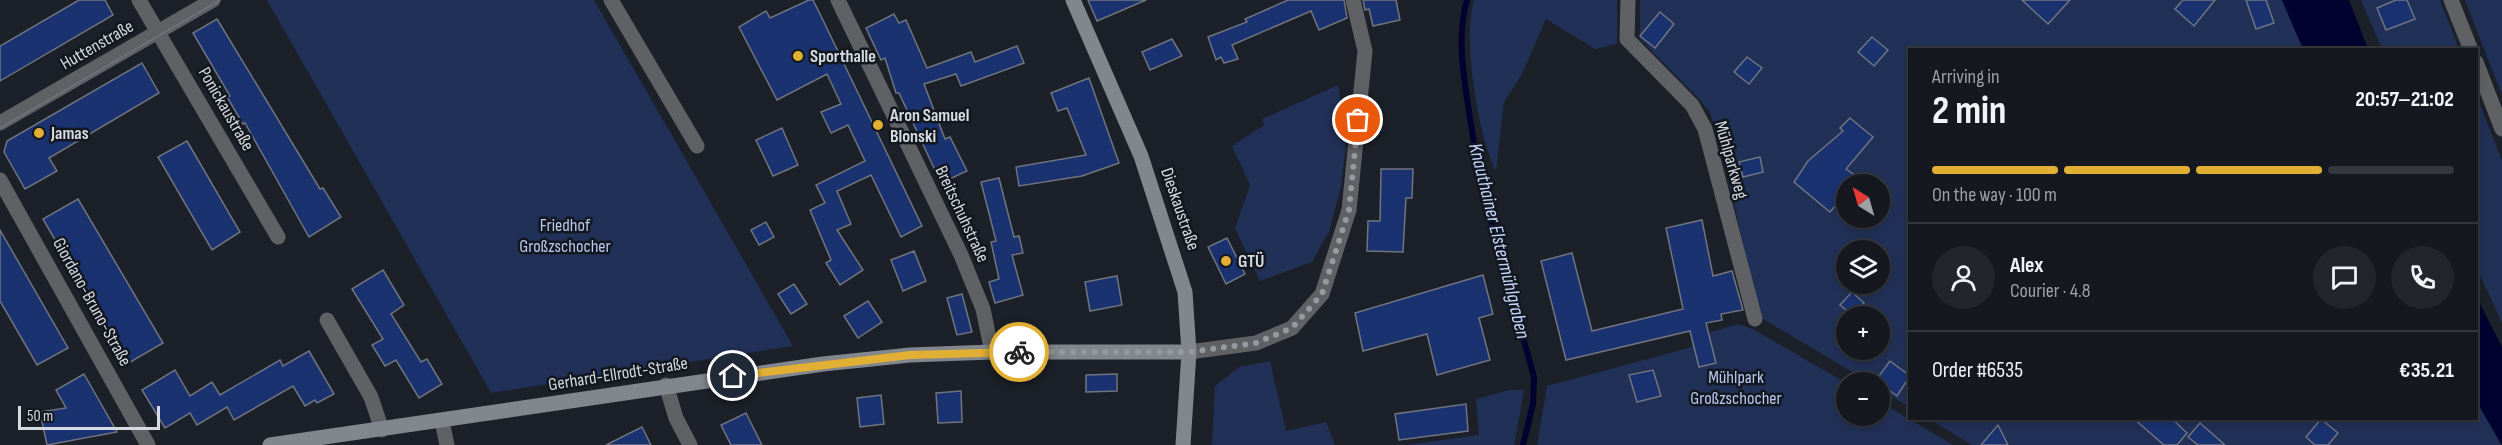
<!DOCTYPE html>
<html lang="en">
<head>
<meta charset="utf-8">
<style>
  body { margin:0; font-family:"Sofia Sans Condensed",sans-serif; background:#22252b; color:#f1f3f6; height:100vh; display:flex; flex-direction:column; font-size:22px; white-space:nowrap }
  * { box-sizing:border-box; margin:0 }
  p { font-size:20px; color:#9da0a4 }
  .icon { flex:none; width:33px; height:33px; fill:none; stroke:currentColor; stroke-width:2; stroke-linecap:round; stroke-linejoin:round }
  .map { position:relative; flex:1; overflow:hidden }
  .details { position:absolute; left:1908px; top:48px; width:570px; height:372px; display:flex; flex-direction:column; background:#15181e; border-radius:0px; box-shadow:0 3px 9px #0003,0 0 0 2px #34373c }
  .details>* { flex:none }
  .needle { width:39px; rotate:323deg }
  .tools { position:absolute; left:1836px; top:174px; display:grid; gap:12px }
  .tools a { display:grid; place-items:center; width:54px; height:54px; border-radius:50%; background:#15181e; box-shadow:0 3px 9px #0003,0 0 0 2px #34373c; font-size:30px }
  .scale { position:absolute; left:18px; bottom:15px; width:142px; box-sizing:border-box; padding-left:6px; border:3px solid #d8dbe1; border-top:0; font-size:16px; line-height:21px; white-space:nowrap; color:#d8dbe1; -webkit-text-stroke:4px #13171f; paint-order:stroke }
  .pin { position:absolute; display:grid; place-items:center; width:51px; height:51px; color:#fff; margin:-26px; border:3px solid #fff; border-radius:50%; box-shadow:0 2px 6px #0007 }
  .courier { position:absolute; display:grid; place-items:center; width:60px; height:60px; margin:-30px; border:4px solid #e1af34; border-radius:50%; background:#fff; color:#222; box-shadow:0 2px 8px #0007 }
  .head em { font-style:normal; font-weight:700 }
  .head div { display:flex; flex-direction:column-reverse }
  .head { display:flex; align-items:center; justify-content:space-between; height:102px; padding:0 24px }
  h1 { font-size:39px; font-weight:700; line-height:45px }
  .bar { display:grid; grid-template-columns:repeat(4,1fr); gap:9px 6px; align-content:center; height:72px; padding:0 24px }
  .bar i { height:8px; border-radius:4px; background:#34373c }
  .bar .on { background:#e1af34 }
  .bar p { grid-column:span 4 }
  .line { display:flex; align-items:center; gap:15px; padding:0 24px; border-top:2px solid #34373c }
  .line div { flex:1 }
  .round { display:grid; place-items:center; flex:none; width:63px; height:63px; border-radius:32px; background:#22252b }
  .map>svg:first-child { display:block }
  .green { fill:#213056; fill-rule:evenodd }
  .water { fill:#01022f }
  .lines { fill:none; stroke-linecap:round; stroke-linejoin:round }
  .stream { stroke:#01022f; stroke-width:6 }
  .building { fill:#1b3271; stroke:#6f747f; stroke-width:1.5 }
  .minor { stroke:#5f6165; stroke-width:15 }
  .secondary { stroke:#82868d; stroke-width:15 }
  .tram { stroke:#72757c; stroke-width:1.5 }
  .done { stroke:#969aa0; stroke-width:6; stroke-dasharray:0 10.8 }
  .route { stroke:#e1af34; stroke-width:8 }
  .poi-dot { fill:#e1af34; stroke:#13171f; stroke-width:2 }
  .labels { text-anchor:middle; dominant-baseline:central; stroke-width:5; stroke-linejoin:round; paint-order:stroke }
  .street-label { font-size:18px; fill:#d8dbe1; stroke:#13171f }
  .poi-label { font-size:18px; font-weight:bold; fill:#d8dbe1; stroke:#13171f; text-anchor:start }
  .park-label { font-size:18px; fill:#b8caf0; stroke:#13171f }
  .water-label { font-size:20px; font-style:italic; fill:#c4d6fd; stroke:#13171f }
</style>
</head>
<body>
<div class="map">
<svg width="2502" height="445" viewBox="0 0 2502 445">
  <rect width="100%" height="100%" fill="#1c2028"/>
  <g class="green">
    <polygon points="267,0 594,0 793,346 491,393"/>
    <path d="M 1474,0 L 1617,0 L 1617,44 L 1595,49 L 1546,19 L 1522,74 L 1504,102 L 1496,171 C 1478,136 1462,38 1474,0 Z"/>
    <path d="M 1640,0 L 2282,0 L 2303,49 L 1910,50 L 1909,407 L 1880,389 L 1880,382 L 1869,382 L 1760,317 L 1718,135 L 1709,111 L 1699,99 L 1640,39 ZM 1846,184 L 1880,184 L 1880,218 L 1846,218 ZM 1846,250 L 1880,250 L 1880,284 L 1846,284 ZM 1846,316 L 1880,316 L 1880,350 L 1846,350 Z"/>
    <polygon points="2361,0 2440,0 2459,49 2382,49"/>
    <polygon points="2465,0 2502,0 2502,95"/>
    <polygon points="1338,85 1346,145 1341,187 1329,232 1312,262 1260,281 1235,228 1250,185 1232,146 1264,125 1262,119"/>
    <polygon points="2476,94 2502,161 2502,323 2477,269"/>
    <polygon points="1738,324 1753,329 1846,383 1846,416 1880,416 1880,402 1953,445 1537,445 1547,386 1692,347 1691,338"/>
    <polygon points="1270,361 1286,431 1326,422 1335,445 1212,445 1215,386 1239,367"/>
    <polygon points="1509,390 1524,390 1514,445 1406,445 1479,435 1476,399"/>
    <polygon points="2477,402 2501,445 1972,445 1929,419 2476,418"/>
  </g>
  <g class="water">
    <polygon points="2282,0 2349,0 2368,49 2303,49"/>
    <polygon points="2477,298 2502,347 2502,445 2477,402"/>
  </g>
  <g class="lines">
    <path class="stream" d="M 1467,0 C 1457,33 1463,72 1468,105 C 1481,200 1509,285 1534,377 L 1533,404 L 1523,445"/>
  </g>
  <g class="building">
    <polygon points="79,0 105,0 113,15 0,81 0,46"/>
    <polygon points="809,0 813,0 820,14 922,226 901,237 871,175 837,191 851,224 837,230 863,270 840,285 826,263 831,260 810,210 825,203 816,185 865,161 848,125 831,133 821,112 841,104 827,74 777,100 739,27 766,11 770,18"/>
    <polygon points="1088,0 1146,0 1097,21"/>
    <polygon points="1288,0 1344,0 1347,18 1319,30 1311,11 1232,45 1238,59 1224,63 1221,57 1216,60 1208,37 1247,22 1245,19"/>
    <polygon points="1363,0 1396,0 1400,20 1373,26 1369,9 1365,10"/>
    <polygon points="2022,0 2070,0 2048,24"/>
    <polygon points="2183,0 2215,0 2194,26 2175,9"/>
    <polygon points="2246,0 2266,0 2274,23 2256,29"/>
    <polygon points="2396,0 2407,0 2415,19 2386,30 2377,8"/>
    <polygon points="1660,12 1674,24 1655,48 1640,36"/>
    <polygon points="894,14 899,23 906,20 927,68 971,52 975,62 1017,46 1024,63 961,86 956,74 924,84 945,139 950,137 967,171 941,183 899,93 896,93 885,58 881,60 866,28"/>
    <polygon points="217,19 320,189 323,188 341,217 309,237 245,123 243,124 227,97 230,96 193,33"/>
    <polygon points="1872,37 1888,50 1874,66 1858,52"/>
    <polygon points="1172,39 1182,56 1150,70 1142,52"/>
    <polygon points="1747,57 1762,68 1749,84 1734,72"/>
    <polygon points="142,63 159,93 49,158 57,171 25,189 4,152 7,141"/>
    <polygon points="1089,78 1119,163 1082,176 1019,186 1016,167 1086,155 1067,108 1058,111 1051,93"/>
    <polygon points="1850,118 1873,137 1846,169 1859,178 1853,184 1846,184 1846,193 1830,212 1794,182 1808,161 1843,131 1840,128"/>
    <polygon points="782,128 798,165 773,176 756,140"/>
    <polygon points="187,141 240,232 212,250 158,157"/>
    <polygon points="1760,157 1763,172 1743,177 1739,162"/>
    <polygon points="1381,169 1413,169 1412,198 1406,198 1403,252 1367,251 1368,221 1380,221"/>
    <polygon points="999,178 1014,237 1019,236 1023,253 1012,255 1023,295 995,303 989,282 999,279 991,242 996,241 981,182"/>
    <polygon points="78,199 163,343 127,364 43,219"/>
    <polygon points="1702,220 1713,276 1732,271 1743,310 1721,314 1722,320 1706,323 1716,363 1699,367 1690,331 1566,360 1541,261 1572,253 1592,331 1683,309 1666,228"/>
    <polygon points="766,222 774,237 759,245 751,230"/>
    <polygon points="0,230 68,348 37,365 0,301"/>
    <polygon points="1227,238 1245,274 1226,284 1208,247"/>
    <polygon points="914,251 926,281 903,291 891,260"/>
    <polygon points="383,270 404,305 391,314 421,362 427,359 442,384 419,398 396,360 385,366 372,345 383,339 352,289"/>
    <polygon points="1483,275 1493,314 1479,318 1490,360 1437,375 1427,334 1363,351 1355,313"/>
    <polygon points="1117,276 1122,305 1090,311 1085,282"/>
    <polygon points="794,284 807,304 791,314 778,294"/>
    <polygon points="1852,292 1864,303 1853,316 1840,305"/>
    <polygon points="962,294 972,332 957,335 947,298"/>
    <polygon points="868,301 882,322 858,338 844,316"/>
    <polygon points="309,351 334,394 317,403 315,400 305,406 293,386 234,420 227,407 197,425 190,413 165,428 142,390 175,370 190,396 212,382 220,395 280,360 283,366"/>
    <polygon points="1890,361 1910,376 1897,396 1876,380"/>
    <polygon points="1653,370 1661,396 1637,402 1629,375"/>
    <polygon points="84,374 117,432 47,445 40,412 66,408 56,390"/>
    <polygon points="1117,374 1117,391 1086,392 1086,375"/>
    <polygon points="961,391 962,422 938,423 936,393"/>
    <polygon points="881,395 884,424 860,427 857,398"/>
    <polygon points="1466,404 1468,431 1399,440 1395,414"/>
    <polygon points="746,413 762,445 731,445 721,425"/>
    <polygon points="2133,418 2171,418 2187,433 2177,445 2164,445"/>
    <polygon points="2321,419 2338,433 2328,445 2315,445 2306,437"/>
    <polygon points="2200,423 2225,445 2198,445 2188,437"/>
    <polygon points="1998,425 2008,445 1981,445"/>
    <polygon points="642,427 651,445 606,445"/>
  </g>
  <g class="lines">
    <g class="minor">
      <polyline points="139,0 278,237"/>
      <polyline points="611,0 697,146"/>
      <polyline points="838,0 961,255 983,309 992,352"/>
      <polyline points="1628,0 1627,39 1692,105 1705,129 1755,319"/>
      <polyline points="2451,0 2471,50"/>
      <polyline points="2476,62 2502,129"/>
      <polyline points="0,123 213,0"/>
      <polyline points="0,180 148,445"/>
      <polyline points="327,320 371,397 382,430"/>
      <polyline points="1189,352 1256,343 1292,328 1322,294 1349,210 1365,51 1353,0"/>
      <polyline points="666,385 676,418 690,445"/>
      <polyline points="442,421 447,445"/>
    </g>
    <g class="secondary">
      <polyline points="1073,0 1141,156 1185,292 1189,352 1183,445"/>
      <polyline points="270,445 823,364 910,355 992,352 1189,352"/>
    </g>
    <polyline class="tram" points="0,128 220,0"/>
  </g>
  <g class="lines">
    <polyline class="done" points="1019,352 1189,352 1256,343 1292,328 1322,294 1349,210 1358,120"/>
    <polyline class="route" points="733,376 910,355 1019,352"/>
  </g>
  <g class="poi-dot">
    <circle cx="798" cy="56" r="6"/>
    <circle cx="878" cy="125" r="6"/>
    <circle cx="39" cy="133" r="6"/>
    <circle cx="1226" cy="261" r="6"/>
  </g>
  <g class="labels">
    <g class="street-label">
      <text transform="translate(97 45) rotate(-30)">Huttenstraße</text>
      <text transform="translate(226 109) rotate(60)">Ponickaustraße</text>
      <text transform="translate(1731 160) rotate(74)">Mühlparkweg</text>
      <text transform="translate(1180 209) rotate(71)">Dieskaustraße</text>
      <text transform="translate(962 214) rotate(65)">Breitschuhstraße</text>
      <text transform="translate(92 302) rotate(61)">Giordano-Bruno-Straße</text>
      <text transform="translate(618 374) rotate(-9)">Gerhard-Ellrodt-Straße</text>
    </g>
    <g class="poi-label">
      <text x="810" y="56">Sporthalle</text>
      <text x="890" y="115">Aron Samuel<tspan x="890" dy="21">Blonski</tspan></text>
      <text x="51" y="133">Jamas</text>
      <text x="1238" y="261">GTÜ</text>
    </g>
    <g class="park-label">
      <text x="565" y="225">Friedhof<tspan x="565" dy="21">Großzschocher</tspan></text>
      <text x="1736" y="377">Mühlpark<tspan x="1736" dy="21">Großzschocher</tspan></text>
    </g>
    <g class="water-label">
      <text transform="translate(1499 241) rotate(76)">Knauthainer Elstermühlgraben</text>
    </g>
  </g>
</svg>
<div class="tools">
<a><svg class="needle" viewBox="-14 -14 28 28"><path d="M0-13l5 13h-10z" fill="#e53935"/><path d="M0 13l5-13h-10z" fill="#9da0a4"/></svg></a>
<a><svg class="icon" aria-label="layers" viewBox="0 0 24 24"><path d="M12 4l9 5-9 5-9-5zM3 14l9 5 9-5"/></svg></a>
<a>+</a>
<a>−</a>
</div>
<div class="scale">50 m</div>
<div class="pin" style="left:1358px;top:120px;background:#ea580c"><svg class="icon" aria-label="bag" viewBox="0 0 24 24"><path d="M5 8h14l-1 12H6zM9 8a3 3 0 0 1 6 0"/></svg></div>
<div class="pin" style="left:733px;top:376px;background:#1f2937"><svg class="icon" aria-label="home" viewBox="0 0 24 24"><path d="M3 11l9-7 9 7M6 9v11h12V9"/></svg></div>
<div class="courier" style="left:1019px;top:352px"><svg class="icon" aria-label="bike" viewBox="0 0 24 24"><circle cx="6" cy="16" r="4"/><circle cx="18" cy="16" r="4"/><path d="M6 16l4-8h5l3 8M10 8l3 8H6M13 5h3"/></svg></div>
<section class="details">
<div class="head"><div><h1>2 min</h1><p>Arriving in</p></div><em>20:57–21:02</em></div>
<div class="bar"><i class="on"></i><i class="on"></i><i class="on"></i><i></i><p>On the way · 100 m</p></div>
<div class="line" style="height:108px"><a class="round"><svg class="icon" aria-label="person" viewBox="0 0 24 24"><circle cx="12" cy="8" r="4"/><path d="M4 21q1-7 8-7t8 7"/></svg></a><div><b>Alex</b><p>Courier · 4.8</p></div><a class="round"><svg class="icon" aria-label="chat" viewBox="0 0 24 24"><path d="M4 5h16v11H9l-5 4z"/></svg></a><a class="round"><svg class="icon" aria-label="phone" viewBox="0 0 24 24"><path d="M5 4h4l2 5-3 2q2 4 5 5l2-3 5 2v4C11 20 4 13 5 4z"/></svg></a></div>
<div class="line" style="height:78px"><div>Order #6535</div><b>€35.21</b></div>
</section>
</div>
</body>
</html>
